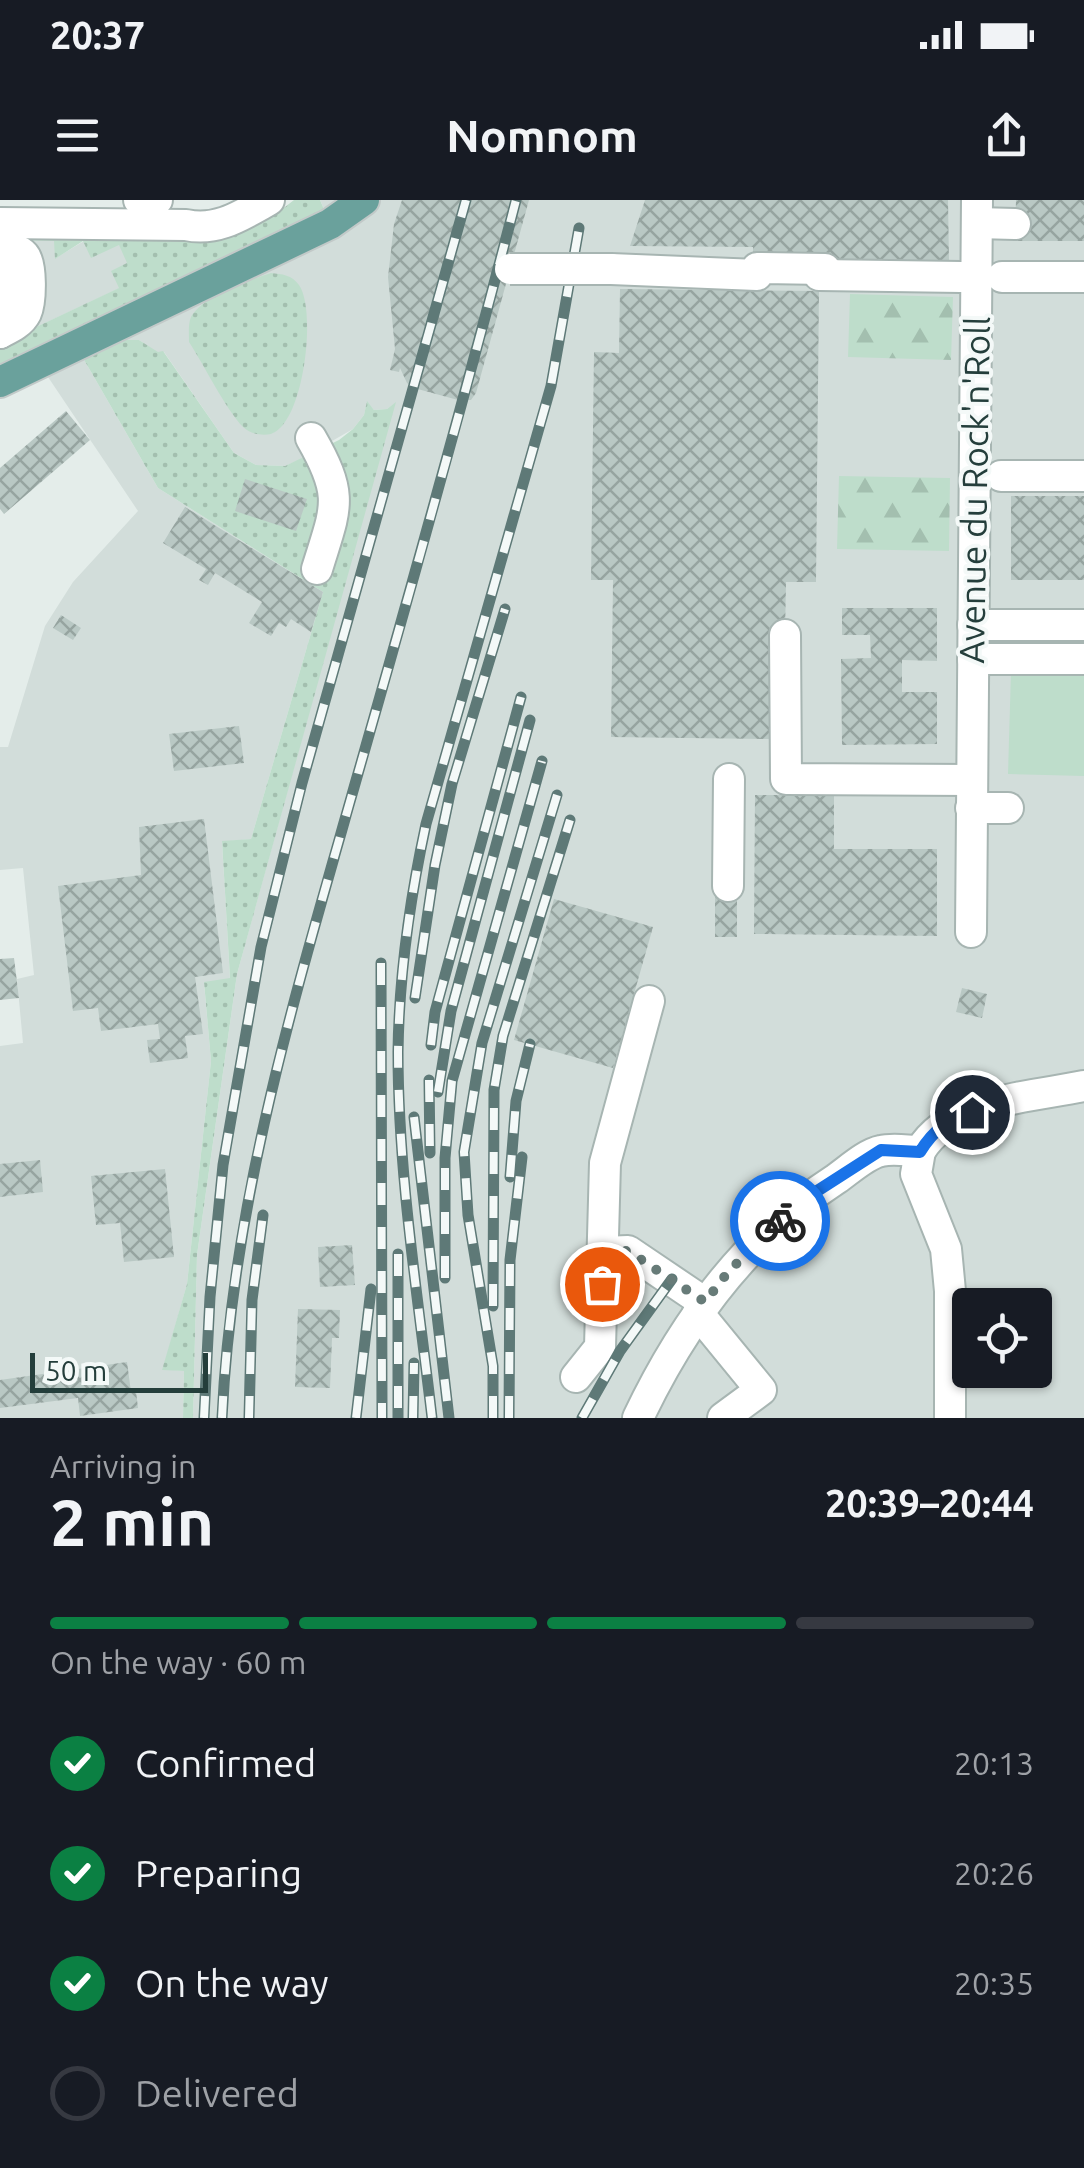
<!DOCTYPE html>
<html lang="en">
<head>
<meta charset="utf-8">
<style>
  body { margin:0; font-family:Ubuntu,sans-serif; background:#242831; color:#f1f3f6; height:100vh; display:flex; flex-direction:column; font-size:38px; white-space:nowrap }
  * { box-sizing:border-box; margin:0 }
  p { font-size:32px; color:#9ea1a6 }
  .icon { flex:none; width:55px; height:55px; fill:none; stroke:currentColor; stroke-width:2; stroke-linecap:round; stroke-linejoin:round }
  .map { position:relative; height:1218px; overflow:hidden }
  .side { display:flex; flex-direction:column; background:#171b24; flex:1 }
  .side>* { flex:none }
  .tools { position:absolute; left:952px; top:1088px; display:grid; gap:20px }
  .tools a { display:grid; place-items:center; width:100px; height:100px; border-radius:10px; background:#171b24; box-shadow:0 2px 8px #0004; font-size:50px }
  .scale { position:absolute; left:30px; bottom:25px; width:178px; box-sizing:border-box; padding-left:10px; border:5px solid #243e3b; border-top:0; font-size:28px; line-height:35px; white-space:nowrap; color:#243e3b; -webkit-text-stroke:8px #f4f9f8; paint-order:stroke }
  .pin { position:absolute; display:grid; place-items:center; width:85px; height:85px; color:#fff; margin:-42px; border:5px solid #fff; border-radius:50%; box-shadow:0 2px 10px #0007 }
  .courier { position:absolute; display:grid; place-items:center; width:100px; height:100px; margin:-50px; border:8px solid #1a73e8; border-radius:50%; background:#fff; color:#222; box-shadow:0 2px 12px #0007 }
  .overview em { font-style:normal; font-weight:700 }
  .overview div { display:flex; flex-direction:column-reverse }
  .overview { display:flex; align-items:center; justify-content:space-between; height:170px; padding:0 50px }
  h1 { font-size:65px; font-weight:700; line-height:75px }
  .bar { display:grid; grid-template-columns:repeat(4,1fr); gap:15px 10px; align-content:center; height:120px; padding:0 50px }
  .bar i { height:12px; border-radius:8px; background:#363941 }
  .bar .current { background:#0b8043 }
  .bar p { grid-column:span 4 }
  ol { padding:0 50px; list-style:none }
  li { display:flex; align-items:center; gap:30px; height:110px }
  li p { margin-inline-start:auto }
  li .icon { padding:10px; border-radius:50%; background:#0b8043; color:#fff; stroke-width:4 }
  li:last-child { color:#9ea1a6 }
  li i { width:55px; height:55px; border:5px solid #363941; border-radius:50% }
  .status { display:flex; justify-content:space-between; align-items:center; height:70px; padding:0 50px; background:#171b24; direction:ltr }
  .status svg { height:28px; fill:currentColor }
  header { display:flex; justify-content:space-between; align-items:center; height:130px; padding:0 50px; background:#171b24; font-size:45px; font-weight:700 }
  .map>svg:first-child { display:block }
  .built { fill:#d2ddda; fill-rule:evenodd }
  .grass { fill:url(#grass-dots) }
  .forest { fill:url(#forest-firs) }
  .park { fill:#beddcb }
  .building { fill:url(#building-cross-hatch) }
  .lines { fill:none; stroke-linecap:round; stroke-linejoin:round }
  .minor-casing { stroke:#a7b5b2; stroke-width:34 }
  .major-casing { stroke:#c2c9c8; stroke-width:34 }
  .minor { stroke:#fff; stroke-width:30 }
  .major { stroke:#6aa19c; stroke-width:30 }
  .rail-casing { stroke:#5e7977; stroke-width:11 }
  .rail { stroke:#f4f9f8; stroke-width:8; stroke-dasharray:22; stroke-linecap:butt }
  .minor-bridge-casing { stroke:#a7b5b2; stroke-width:34; stroke-linecap:butt }
  .minor-bridge { stroke:#fff; stroke-width:30 }
  .done { stroke:#677b78; stroke-width:10; stroke-dasharray:0 18 }
  .route { stroke:#1a73e8; stroke-width:12 }
  .labels { text-anchor:middle; dominant-baseline:central; stroke-width:8; stroke-linejoin:round; paint-order:stroke }
  .street-label { font-size:35px; fill:#243e3b; stroke:#f4f9f8 }
</style>
</head>
<body>
<div class="status"><b>20:37</b><svg viewBox="0 0 49 12"><path d="M0 12V9h3v3zM5 12V6h3v6zM10 12V3h3v9zM15 12V0h3v12zM26 1h20v11H26zM47 4h2v5h-2z"/></svg></div>
<header><svg class="icon" aria-label="menu" viewBox="0 0 24 24"><path d="M4 6h16M4 12h16M4 18h16"/></svg>Nomnom<svg class="icon" aria-label="share" viewBox="0 0 24 24"><path d="M12 15V3M7 8l5-5 5 5M5 13v7h14v-7"/></svg></header>
<div class="map">
<svg width="1084" height="1218" viewBox="0 0 1084 1218">
  <defs>
    <pattern id="grass-dots" width="8" height="8" patternUnits="userSpaceOnUse" patternTransform="scale(2.5)"><rect width="8" height="8" fill="#beddcb"/><path d="M2 2h.1M6 6h.1" fill="none" stroke="#a3bfaf" stroke-width="1.8" stroke-linecap="round"/></pattern>
    <pattern id="forest-firs" width="22" height="20" patternUnits="userSpaceOnUse" patternTransform="scale(2.5)"><rect width="22" height="20" fill="#beddcb"/><path d="M5 1l3.5 6h-7zM16 11l3.5 6h-7z" fill="#a3bfaf"/></pattern>
    <pattern id="building-cross-hatch" width="8" height="8" patternUnits="userSpaceOnUse" patternTransform="scale(2.5)"><rect width="8" height="8" fill="#b9c8c4"/><path d="M0 0l8 8M0 8l8-8" fill="none" stroke="#96a4a0"/></pattern>
  </defs>
  <rect width="100%" height="100%" fill="#e4edea"/>
  <g class="built">
    <path d="M 320,0 L 1084,0 L 1084,1218 L 193,1218 L 197,1055 L 237,774 L 394,204 L 387,209 L 374,210 L 367,202 L 364,215 L 353,229 L 297,261 L 285,266 L 256,265 L 234,253 L 164,152 L 158,153 L 139,140 L 124,140 L 113,116 L 326,13 ZM 970,1105 L 1035,1105 L 1035,1170 L 970,1170 Z"/>
    <polygon points="0,40 55,41 56,58 84,41 119,44 128,63 120,88 0,144"/>
    <polygon points="83,158 158,288 323,392 251,639 222,642 230,779 204,783 211,861 187,1084 163,1169 184,1171 183,1218 0,1218 0,846 23,843 17,779 34,775 23,668 0,670 0,547 8,547 45,426 73,382 138,311 48,177"/>
  </g>
  <g class="grass">
    <polygon points="294,0 320,0 326,14 0,169 0,144 119,88 111,71 127,63 119,45 91,58 83,41 55,59 54,41 0,40 0,33 223,37 285,7"/>
    <path d="M 271,73 C 282,74 292,75 299,85 C 317,110 304,224 271,234 C 262,236 250,234 243,227 C 225,208 204,165 189,142 C 189,134 188,124 191,117 C 202,96 250,80 271,73 Z"/>
    <polygon points="124,140 139,140 158,152 163,151 234,253 256,265 285,266 339,240 353,229 364,215 367,201 374,210 387,209 396,202 237,774 197,1055 193,1218 183,1218 184,1171 162,1170 187,1084 211,861 204,782 230,778 222,641 251,639 323,392 158,288 83,158"/>
  </g>
  <g class="forest">
    <polygon points="850,94 953,97 951,160 848,157"/>
    <polygon points="839,276 950,278 949,351 837,349"/>
  </g>
  <polygon class="park" points="1011,472 1084,473 1084,576 1008,574"/>
  <g class="building">
    <polygon points="402,0 529,0 476,193 471,200 458,200 414,188 407,183 400,168 399,172 390,170 395,149 388,77 394,24"/>
    <polygon points="645,0 948,0 949,61 753,59 753,47 630,46"/>
    <polygon points="1016,0 1084,0 1084,41 1015,41"/>
    <polygon points="620,89 819,91 816,382 786,382 785,435 770,434 769,539 611,537 613,380 591,380 594,152 619,153"/>
    <polygon points="66,211 90,240 4,314 0,309 0,268"/>
    <polygon points="245,279 307,299 296,331 235,311"/>
    <rect x="1011" y="296" width="73" height="84"/>
    <polygon points="185,307 323,392 311,432 291,419 286,427 279,423 271,436 249,423 262,402 215,373 208,385 199,380 206,369 163,343"/>
    <polygon points="842,408 937,408 937,461 902,460 902,492 937,492 937,544 842,545 841,459 871,458 870,435 842,435"/>
    <polygon points="61,415 81,428 73,440 53,428"/>
    <polygon points="239,526 244,563 174,571 169,534"/>
    <polygon points="755,595 834,595 834,649 937,649 937,736 754,734"/>
    <polygon points="204,619 223,773 195,777 203,834 185,836 188,858 150,863 147,840 160,839 158,824 101,831 98,808 73,811 58,686 141,675 139,627"/>
    <polygon points="715,689 737,690 737,737 715,737"/>
    <polygon points="554,699 653,727 613,868 514,840"/>
    <polygon points="14,758 19,798 0,800 0,759"/>
    <polygon points="962,788 987,794 982,818 956,812"/>
    <polygon points="40,960 43,992 0,997 0,964"/>
    <polygon points="165,969 174,1057 124,1062 120,1023 96,1025 91,976"/>
    <polygon points="352,1045 355,1085 320,1087 318,1047"/>
    <polygon points="298,1109 340,1110 339,1138 332,1138 330,1188 295,1187"/>
    <polygon points="127,1162 131,1192 136,1191 138,1208 80,1216 78,1198 0,1208 0,1180"/>
  </g>
  <g class="lines">
    <g class="minor-casing">
      <g id="minor">
        <polyline points="139,0 157,0"/>
        <path d="M 0,23 L 186,25 C 217,32 242,15 269,0"/>
        <polyline points="977,23 1015,24"/>
        <path d="M 0,49 C 8,49 18,48 24,55 C 32,64 31,102 26,113 C 21,123 10,128 0,133"/>
        <path d="M 0,52 C 11,69 11,115 0,133"/>
        <polyline points="611,69 757,75 757,68 825,69"/>
        <polyline points="819,75 961,77"/>
        <polyline points="1002,77 1084,77"/>
        <path d="M 311,238 C 345,297 336,307 317,369"/>
        <polyline points="1001,276 1084,276"/>
        <polyline points="973,425 1084,425"/>
        <polyline points="785,435 786,579 971,580"/>
        <polyline points="973,459 1084,459"/>
        <polyline points="971,608 1008,608"/>
        <polyline points="728,686 729,579"/>
        <polyline points="971,732 977,0"/>
        <polyline points="920,951 916,974 946,1049 950,1091 950,1218"/>
        <polyline points="604,1052 628,1051 705,1103"/>
        <polyline points="698,1113 761,1190 723,1218"/>
        <polyline points="576,1177 600,1147 605,963 649,801"/>
        <path d="M 638,1218 C 683,1123 746,1037 836,979 C 849,970 866,954 881,951 C 893,948 908,951 920,951 C 951,900 1030,897 1084,886"/>
      </g>
    </g>
    <g class="major-casing">
      <polyline id="major" points="0,182 330,24 364,0"/>
    </g>
    <use href="#minor" class="minor"/>
    <use href="#major" class="major"/>
    <g class="rail-casing">
      <g id="rail">
        <polyline points="381,763 382,1218"/>
        <polyline points="415,798 435,665 452,584 505,409"/>
        <polyline points="431,845 435,812 521,497"/>
        <polyline points="429,880 430,953"/>
        <polyline points="438,892 451,811 530,520"/>
        <polyline points="414,917 449,1218"/>
        <polyline points="510,977 516,901 530,844"/>
        <polyline points="398,1054 398,1218"/>
        <polyline points="445,1078 445,958 452,881 542,561"/>
        <polyline points="493,1106 494,890 503,836 570,620"/>
        <polyline points="204,1218 210,1097 223,965 261,747 302,583 466,0"/>
        <path d="M 222,1218 C 232,1005 293,802 351,598 C 408,399 464,200 516,0"/>
        <polyline points="249,1218 252,1100 263,1015"/>
        <polyline points="356,1218 371,1089"/>
        <polyline points="413,1218 414,1163"/>
        <path d="M 432,1218 C 418,1097 398,974 398,852 C 399,776 410,698 426,624 L 551,186 L 579,28"/>
        <polyline points="493,1218 493,1166 468,1015 464,952 482,843 557,595"/>
        <polyline points="509,1218 510,1060 522,957"/>
        <polyline points="582,1218 620,1151 672,1079"/>
      </g>
    </g>
    <use href="#rail" class="rail"/>
    <g class="minor-bridge-casing">
      <polyline id="minor-bridge" points="510,69 611,69"/>
    </g>
    <use href="#minor-bridge" class="minor-bridge"/>
  </g>
  <g class="lines">
    <polyline class="done" points="602,1084 604,1052 628,1051 705,1102 728,1072 780,1021"/>
    <path class="route" d="M 780,1021 L 800,1002 L 881,950 L 920,952 C 934,929 947,921 972,912"/>
  </g>
  <g class="labels">
    <g class="street-label">
      <text transform="translate(974 290) rotate(-89)">Avenue du Rock'n'Roll</text>
    </g>
  </g>
</svg>
<div class="tools">
<a><svg class="icon" aria-label="locate" viewBox="0 0 24 24"><circle cx="12" cy="12" r="6"/><path d="M12 2v4M12 18v4M2 12h4M18 12h4"/></svg></a>
</div>
<div class="scale">50 m</div>
<div class="pin" style="left:602px;top:1084px;background:#ea580c"><svg class="icon" aria-label="bag" viewBox="0 0 24 24"><path d="M5 8h14l-1 12H6zM9 8a3 3 0 0 1 6 0"/></svg></div>
<div class="pin" style="left:972px;top:912px;background:#1f2937"><svg class="icon" aria-label="home" viewBox="0 0 24 24"><path d="M3 11l9-7 9 7M6 9v11h12V9"/></svg></div>
<div class="courier" style="left:780px;top:1021px"><svg class="icon" aria-label="bike" viewBox="0 0 24 24"><circle cx="6" cy="16" r="4"/><circle cx="18" cy="16" r="4"/><path d="M6 16l4-8h5l3 8M10 8l3 8H6M13 5h3"/></svg></div>
</div>
<section class="side">
<div class="overview"><div><h1>2 min</h1><p>Arriving in</p></div><em>20:39–20:44</em></div>
<div class="bar"><i class="current"></i><i class="current"></i><i class="current"></i><i></i><p>On the way · 60 m</p></div>
<ol>
<li><svg class="icon" aria-label="check" viewBox="0 0 24 24"><path d="M5 12l5 5 9-10"/></svg>Confirmed<p>20:13</p></li>
<li><svg class="icon" aria-label="check" viewBox="0 0 24 24"><path d="M5 12l5 5 9-10"/></svg>Preparing<p>20:26</p></li>
<li><svg class="icon" aria-label="check" viewBox="0 0 24 24"><path d="M5 12l5 5 9-10"/></svg>On the way<p>20:35</p></li>
<li><i></i>Delivered</li>
</ol>
</section>
</body>
</html>
